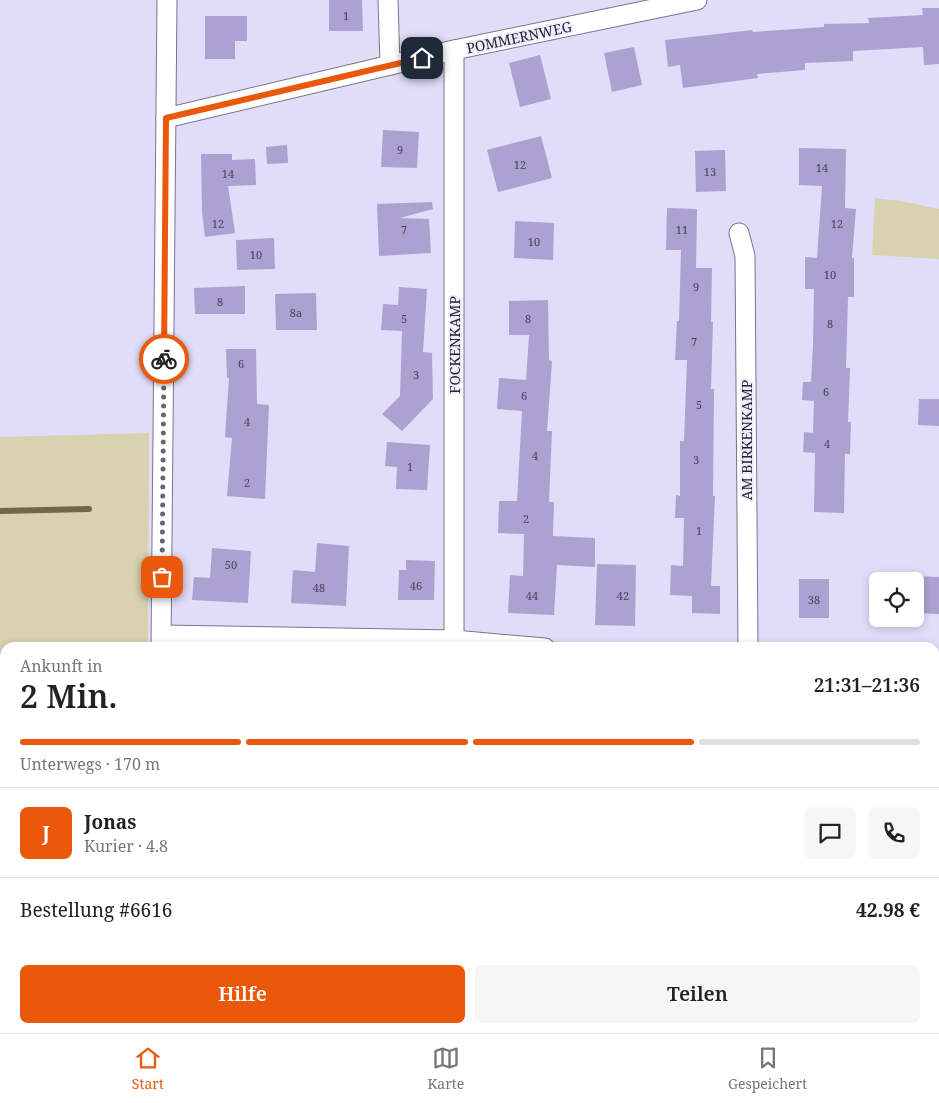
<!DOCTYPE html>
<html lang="de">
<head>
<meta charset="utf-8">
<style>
  body { margin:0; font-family:"Noto Serif",serif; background:#f6f6f6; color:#222; height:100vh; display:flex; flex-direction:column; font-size:19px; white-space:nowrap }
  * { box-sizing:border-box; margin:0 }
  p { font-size:16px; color:#767676 }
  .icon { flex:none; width:28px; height:28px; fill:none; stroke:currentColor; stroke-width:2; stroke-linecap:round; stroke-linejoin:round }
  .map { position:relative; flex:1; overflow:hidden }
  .panel { position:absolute; left:0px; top:642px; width:940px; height:391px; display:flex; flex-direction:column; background:#fff; border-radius:15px 15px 0 0; box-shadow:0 2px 8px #0003 }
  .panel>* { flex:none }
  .tools { position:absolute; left:869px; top:572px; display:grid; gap:10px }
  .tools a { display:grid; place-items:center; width:55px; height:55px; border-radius:8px; background:#fff; box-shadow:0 2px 8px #0003; font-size:25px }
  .pin { position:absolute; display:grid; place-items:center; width:42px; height:42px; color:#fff; margin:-21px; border-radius:10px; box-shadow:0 2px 8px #0006 }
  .courier { position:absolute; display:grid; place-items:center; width:50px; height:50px; margin:-25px; border:4px solid #ea580c; border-radius:50%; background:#fff; color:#222; box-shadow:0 1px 6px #0007 }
  .summary em { font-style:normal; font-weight:600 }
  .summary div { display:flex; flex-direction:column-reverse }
  .summary { display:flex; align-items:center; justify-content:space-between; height:85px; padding:0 20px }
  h1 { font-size:32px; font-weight:600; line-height:38px }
  .bar { display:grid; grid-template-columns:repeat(4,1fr); gap:8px 5px; align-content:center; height:60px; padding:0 20px }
  .bar i { height:6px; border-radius:4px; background:#e0e0e0 }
  .bar .active { background:#ea580c }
  .bar p { grid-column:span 4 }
  .line { display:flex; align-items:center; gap:12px; padding:0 20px; border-top:1px solid #e0e0e0 }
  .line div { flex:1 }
  .round { display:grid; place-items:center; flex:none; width:52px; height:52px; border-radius:8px; background:#f6f6f6 }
  .cta { display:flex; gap:10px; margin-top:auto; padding:10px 20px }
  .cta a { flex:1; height:58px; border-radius:8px; background:#ea580c; color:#fff; font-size:20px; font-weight:600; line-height:58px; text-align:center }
  .cta a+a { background:#f6f6f6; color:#222 }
  .tab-bar { display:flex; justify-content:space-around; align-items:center; height:70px; border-top:1px solid #e0e0e0; background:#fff; font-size:14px; color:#767676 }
  .tab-bar a { display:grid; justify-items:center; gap:2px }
  .tab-bar .active { color:#ea580c }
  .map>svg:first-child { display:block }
  .built { fill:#d8d3f5 }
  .green { fill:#d8d2b1 }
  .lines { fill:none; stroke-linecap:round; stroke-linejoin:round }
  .stream { stroke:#6e6849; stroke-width:6 }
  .building { fill:#aba2d2 }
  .minor-casing { stroke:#78748d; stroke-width:21 }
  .minor { stroke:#fff; stroke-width:19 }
  .done { stroke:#676575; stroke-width:5; stroke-dasharray:0 9 }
  .route { stroke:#ea580c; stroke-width:6 }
  .labels { text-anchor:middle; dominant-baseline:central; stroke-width:4; stroke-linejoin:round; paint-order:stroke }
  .number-label { font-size:11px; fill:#464457 }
  .street-label { font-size:14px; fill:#25242e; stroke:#eeecfd }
</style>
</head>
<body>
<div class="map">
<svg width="939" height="1033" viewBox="0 0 939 1033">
  <rect width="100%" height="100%" fill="#e1ddf8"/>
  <polygon class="built" points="174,1029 792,1029 790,1033 174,1033"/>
  <g class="green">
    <polygon points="875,198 901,201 939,209 939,259 872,255"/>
    <polygon points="149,433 148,647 5,648 5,820 0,818 0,437"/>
    <polygon points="203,642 301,647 191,648"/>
    <polygon points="935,682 939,682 939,935 935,936"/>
  </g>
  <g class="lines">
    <polyline class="stream" points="0,511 89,509"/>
  </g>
  <g class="building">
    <polygon points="329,0 362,0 363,31 329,31"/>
    <polygon points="922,8 939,8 939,64 924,65 923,47 853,51 853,61 805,63 805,70 757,74 758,78 683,88 680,65 668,67 665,40 752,30 753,32 824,27 824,24 869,23 868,18 923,15"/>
    <polygon points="205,16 247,16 247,41 235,41 235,59 205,59"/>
    <polygon points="634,47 642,85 612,92 604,53"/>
    <polygon points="540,55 551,99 520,107 509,63"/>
    <polygon points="383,130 419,132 417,168 381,167"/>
    <polygon points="541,136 552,178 498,192 487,150"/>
    <polygon points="287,145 288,163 267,164 266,147"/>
    <polygon points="799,148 846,149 845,208 856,209 852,258 854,258 854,297 848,297 846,368 850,368 848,422 851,422 850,454 845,454 844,513 814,512 815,453 803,452 804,432 813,433 814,401 802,400 803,382 811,382 813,345 814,289 805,289 805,257 817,258 822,186 799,185"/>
    <polygon points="725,150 726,191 696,192 695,151"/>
    <polygon points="201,154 232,154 232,160 255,159 256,185 228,186 235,233 205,237 202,212"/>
    <polygon points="432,202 433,209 400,218 429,219 431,253 379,256 377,204"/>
    <polygon points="667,208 697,209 696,268 712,268 711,322 713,322 711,389 714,389 713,496 715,496 711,586 720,586 720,614 692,613 692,596 670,595 671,565 683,566 684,518 675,518 676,495 680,496 680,441 684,441 687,360 675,360 677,321 679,321 681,250 666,250"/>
    <polygon points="515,221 554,223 553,260 514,258"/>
    <polygon points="274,238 275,269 237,270 236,240"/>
    <polygon points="245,286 245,314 195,314 194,288"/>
    <polygon points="399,287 427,289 423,352 432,353 433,399 402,431 382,414 400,396 402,331 381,330 383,304 398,305"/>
    <polygon points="316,293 317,330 276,330 275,294"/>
    <polygon points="548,300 549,360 552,361 547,431 552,431 549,502 554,502 553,536 595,538 595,567 557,565 554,615 508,613 510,575 523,576 524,534 498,533 499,501 517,501 522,411 497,409 499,378 526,380 529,335 509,335 509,301"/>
    <polygon points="226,349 256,349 257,404 269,405 265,499 227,496 232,438 225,437 229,378 227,378"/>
    <polygon points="919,399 939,399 939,426 918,425"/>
    <polygon points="387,442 430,445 427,490 396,489 397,467 385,466"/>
    <polygon points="317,543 349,546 346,606 291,603 293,570 315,572"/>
    <polygon points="212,548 251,551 248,603 192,600 194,577 210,578"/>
    <polygon points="406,560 435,561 434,600 398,600 399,570 406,570"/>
    <polygon points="597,564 636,565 635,626 595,625"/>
    <polygon points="915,576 939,577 939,614 915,613"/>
    <rect x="799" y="579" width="30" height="39"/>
  </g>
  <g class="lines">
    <g class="minor-casing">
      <g id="minor">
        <polyline points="388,0 390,65"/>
        <polyline points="166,118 454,50 697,0"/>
        <polyline points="739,233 745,256 748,648"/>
        <polyline points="162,635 454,640 545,648"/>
        <polyline points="454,640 454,50"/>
        <polyline points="161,648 167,0"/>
        <polyline points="935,668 939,668"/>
        <polyline points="0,970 5,972"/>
        <polyline points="121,1029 130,1033"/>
        <polyline points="418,1029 426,1033"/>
        <polyline points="158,1033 159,1029"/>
        <polyline points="453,1033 453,1029"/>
      </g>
    </g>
    <use href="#minor" class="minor"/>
  </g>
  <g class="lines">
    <polyline class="done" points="162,577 164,359"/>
    <polyline class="route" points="164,359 166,118 422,58"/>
  </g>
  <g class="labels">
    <g class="number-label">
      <text x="346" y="15">1</text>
      <text x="400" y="149">9</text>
      <text x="520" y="164">12</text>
      <text x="822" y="167">14</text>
      <text x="710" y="171">13</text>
      <text x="228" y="173">14</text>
      <text x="218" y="223">12</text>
      <text x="837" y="223">12</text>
      <text x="404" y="229">7</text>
      <text x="682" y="229">11</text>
      <text x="534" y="241">10</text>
      <text x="256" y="254">10</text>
      <text x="830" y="274">10</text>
      <text x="696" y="286">9</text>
      <text x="220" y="301">8</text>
      <text x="296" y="312">8a</text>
      <text x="404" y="318">5</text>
      <text x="528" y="318">8</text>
      <text x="830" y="323">8</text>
      <text x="694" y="341">7</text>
      <text x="241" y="363">6</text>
      <text x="416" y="374">3</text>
      <text x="826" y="391">6</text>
      <text x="524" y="395">6</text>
      <text x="699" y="404">5</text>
      <text x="247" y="421">4</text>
      <text x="827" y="443">4</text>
      <text x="535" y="455">4</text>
      <text x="696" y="459">3</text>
      <text x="410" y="466">1</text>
      <text x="247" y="482">2</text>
      <text x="526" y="518">2</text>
      <text x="699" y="530">1</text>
      <text x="231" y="564">50</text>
      <text x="416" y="585">46</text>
      <text x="319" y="587">48</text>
      <text x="532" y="595">44</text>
      <text x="623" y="595">42</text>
      <text x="814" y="599">38</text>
    </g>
    <g class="street-label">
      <text transform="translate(519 37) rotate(-12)">POMMERNWEG</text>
      <text transform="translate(454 345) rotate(-90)">FOCKENKAMP</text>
      <text transform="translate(746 440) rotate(-90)">AM BIRKENKAMP</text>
    </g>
  </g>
</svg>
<div class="tools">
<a><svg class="icon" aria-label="locate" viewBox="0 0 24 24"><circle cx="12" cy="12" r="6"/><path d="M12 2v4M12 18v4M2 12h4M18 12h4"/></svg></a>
</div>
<div class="pin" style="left:162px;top:577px;background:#ea580c"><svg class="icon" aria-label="bag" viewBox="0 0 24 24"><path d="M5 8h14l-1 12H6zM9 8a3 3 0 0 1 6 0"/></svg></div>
<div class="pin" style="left:422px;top:58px;background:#1f2937"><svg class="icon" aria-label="home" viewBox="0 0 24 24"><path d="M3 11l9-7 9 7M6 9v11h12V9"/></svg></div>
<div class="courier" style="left:164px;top:359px"><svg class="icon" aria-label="bike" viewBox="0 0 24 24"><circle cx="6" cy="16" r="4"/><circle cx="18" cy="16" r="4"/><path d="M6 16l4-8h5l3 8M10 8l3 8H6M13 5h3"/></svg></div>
<section class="panel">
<div class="summary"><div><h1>2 Min.</h1><p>Ankunft in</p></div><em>21:31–21:36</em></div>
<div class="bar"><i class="active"></i><i class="active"></i><i class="active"></i><i></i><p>Unterwegs · 170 m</p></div>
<div class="line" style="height:90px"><b class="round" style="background:#ea580c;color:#fff">J</b><div><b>Jonas</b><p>Kurier · 4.8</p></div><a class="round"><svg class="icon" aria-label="chat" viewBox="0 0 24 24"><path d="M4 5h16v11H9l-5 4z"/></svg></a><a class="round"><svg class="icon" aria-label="phone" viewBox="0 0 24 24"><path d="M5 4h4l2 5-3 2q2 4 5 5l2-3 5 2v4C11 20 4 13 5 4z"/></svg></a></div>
<div class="line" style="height:65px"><div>Bestellung #6616</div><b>42.98 €</b></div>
<div class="cta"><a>Hilfe</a><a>Teilen</a></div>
</section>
</div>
<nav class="tab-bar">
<a class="active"><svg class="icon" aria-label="home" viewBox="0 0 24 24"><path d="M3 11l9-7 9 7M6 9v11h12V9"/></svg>Start</a>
<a><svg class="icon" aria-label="map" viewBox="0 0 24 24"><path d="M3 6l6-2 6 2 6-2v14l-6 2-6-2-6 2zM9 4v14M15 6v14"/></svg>Karte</a>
<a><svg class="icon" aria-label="saved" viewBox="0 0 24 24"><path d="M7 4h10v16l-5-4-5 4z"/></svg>Gespeichert</a>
</nav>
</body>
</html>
